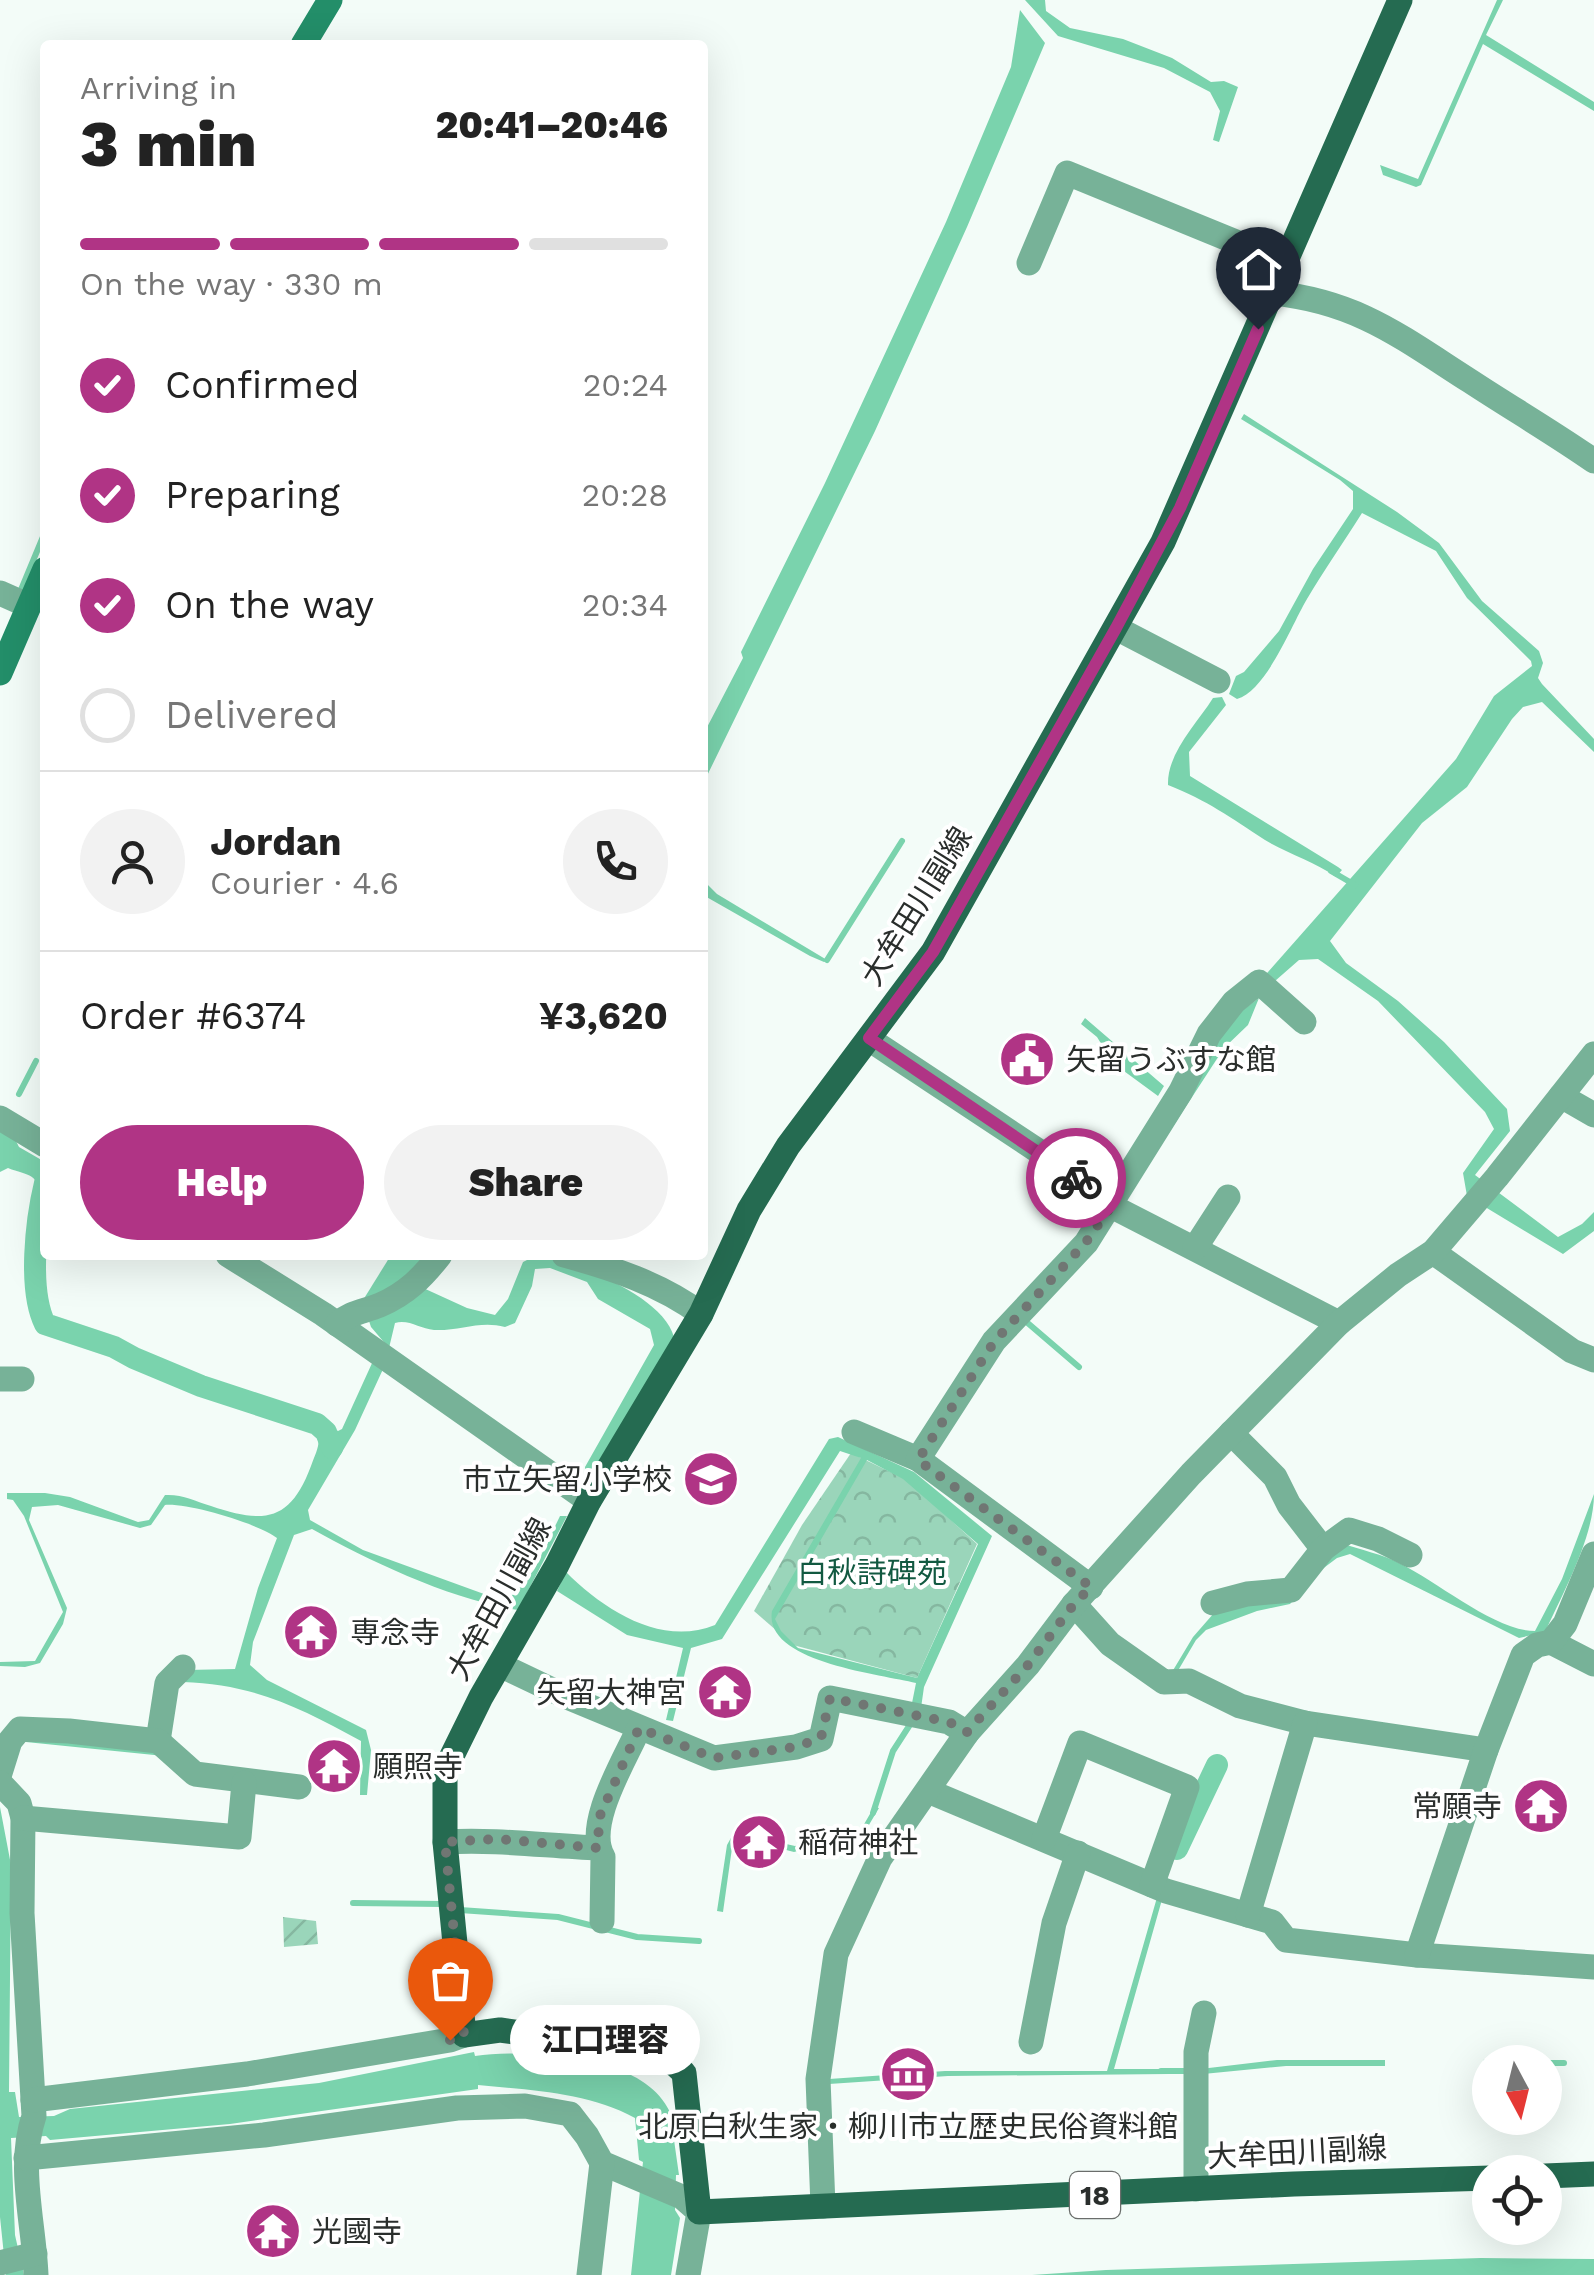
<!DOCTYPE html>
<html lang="en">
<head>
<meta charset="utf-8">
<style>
  body { margin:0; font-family:"Work Sans","Noto Sans JP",sans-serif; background:#f2f2f2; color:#222; height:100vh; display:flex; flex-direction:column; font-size:38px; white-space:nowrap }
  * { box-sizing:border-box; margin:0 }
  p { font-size:32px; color:#767676 }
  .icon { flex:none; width:55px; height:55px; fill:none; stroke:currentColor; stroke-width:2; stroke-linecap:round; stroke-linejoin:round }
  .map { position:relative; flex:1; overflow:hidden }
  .sheet { position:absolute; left:40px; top:40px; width:668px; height:1220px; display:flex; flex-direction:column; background:#fff; border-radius:10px; box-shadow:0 10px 40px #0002 }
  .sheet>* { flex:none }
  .needle { width:65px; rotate:173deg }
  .controls { position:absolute; left:1472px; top:2045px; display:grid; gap:20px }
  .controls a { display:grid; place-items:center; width:90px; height:90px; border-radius:50%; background:#fff; box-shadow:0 10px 40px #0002; font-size:50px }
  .pin { position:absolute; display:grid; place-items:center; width:85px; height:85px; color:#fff; margin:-102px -42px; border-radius:50% 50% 50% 0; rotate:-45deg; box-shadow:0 0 10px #0007 }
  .pin .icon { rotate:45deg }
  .courier { position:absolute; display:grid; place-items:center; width:100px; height:100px; margin:-50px; border:8px solid #b03485; border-radius:50%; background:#fff; color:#222; box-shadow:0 2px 12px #0007 }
  .bubble { position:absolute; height:70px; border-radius:35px; background:#fff; box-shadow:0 10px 40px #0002; font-size:32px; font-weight:800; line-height:70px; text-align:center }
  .headline em { font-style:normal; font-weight:800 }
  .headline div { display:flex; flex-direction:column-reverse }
  .headline { display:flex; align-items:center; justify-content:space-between; height:170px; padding:0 40px }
  h1 { font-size:65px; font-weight:800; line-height:75px }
  .bar { display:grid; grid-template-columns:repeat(4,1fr); gap:15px 10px; align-content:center; height:120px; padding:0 40px }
  .bar i { height:12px; border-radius:8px; background:#e0e0e0 }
  .bar .selected { background:#b03485 }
  .bar p { grid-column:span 4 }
  .line { display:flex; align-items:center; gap:25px; padding:0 40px; border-top:2px solid #e0e0e0 }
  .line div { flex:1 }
  .round { display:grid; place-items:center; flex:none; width:105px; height:105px; border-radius:52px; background:#f2f2f2 }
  ol { padding:0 40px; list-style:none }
  li { display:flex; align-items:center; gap:30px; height:110px }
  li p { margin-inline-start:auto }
  li .icon { padding:10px; border-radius:50%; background:#b03485; color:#fff; stroke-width:4 }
  li:last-child { color:#767676 }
  li i { width:55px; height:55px; border:5px solid #e0e0e0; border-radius:50% }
  .cta { display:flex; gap:20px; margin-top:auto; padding:20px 40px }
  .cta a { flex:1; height:115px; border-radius:60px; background:#b03485; color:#fff; font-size:40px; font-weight:800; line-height:115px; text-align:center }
  .cta a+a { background:#f2f2f2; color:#222 }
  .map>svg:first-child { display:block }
  .park { fill:url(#park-crowns) }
  .garden { fill:url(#garden-furrows) }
  .water { fill:#7ad3ad; fill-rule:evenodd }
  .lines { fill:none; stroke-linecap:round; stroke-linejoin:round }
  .stream { stroke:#7ad3ad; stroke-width:6 }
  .canal { stroke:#7ad3ad; stroke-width:22 }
  .street { stroke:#77b298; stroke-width:25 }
  .secondary { stroke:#238e69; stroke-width:25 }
  .primary { stroke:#256b51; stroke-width:25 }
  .done { stroke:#707673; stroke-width:10; stroke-dasharray:0 18 }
  .route { stroke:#b03485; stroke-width:12 }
  .labels { text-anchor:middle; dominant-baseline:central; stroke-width:8; stroke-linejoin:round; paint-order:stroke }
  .shield { fill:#fff; stroke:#6a6d6b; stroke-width:2.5 }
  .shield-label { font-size:28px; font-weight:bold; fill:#2a2e2c }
  .street-label { font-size:30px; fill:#2a2e2c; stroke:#fff }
  .poi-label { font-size:30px; fill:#2a2e2c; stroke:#fff; text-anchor:start }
  .park-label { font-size:30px; fill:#125941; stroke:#fff }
</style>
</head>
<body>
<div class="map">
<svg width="1594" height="2275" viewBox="0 0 1594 2275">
  <defs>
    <pattern id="park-crowns" width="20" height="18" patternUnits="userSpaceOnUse" patternTransform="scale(2.5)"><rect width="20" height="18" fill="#9ad5ba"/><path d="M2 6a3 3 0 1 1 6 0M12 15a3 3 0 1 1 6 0" fill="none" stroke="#85b7a0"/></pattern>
    <pattern id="garden-furrows" width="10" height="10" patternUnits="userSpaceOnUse" patternTransform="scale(2.5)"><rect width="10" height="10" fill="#9ad5ba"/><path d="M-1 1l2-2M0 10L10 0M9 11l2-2" fill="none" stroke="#85b7a0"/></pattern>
  </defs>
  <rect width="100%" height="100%" fill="#f3fcf8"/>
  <polygon class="park" points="851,1453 907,1480 977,1544 917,1678 793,1645 754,1611 802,1525"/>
  <polygon class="garden" points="283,1917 316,1921 318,1944 284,1947"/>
  <g class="water">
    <polygon points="1025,0 1045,0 1046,11 1070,28 1123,39 1172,58 1211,82 1224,81 1238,87 1219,142 1213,140 1220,111 1210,92 1164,68 1058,36"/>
    <polygon points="1497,0 1503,0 1486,35 1594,102 1594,111 1483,44 1421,185 1416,187 1383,175 1380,165 1418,179"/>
    <polygon points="1020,10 1045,43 967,227 875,431 703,784 703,735 743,658 741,652 825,483 946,222 1011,67"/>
    <path d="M 1244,414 L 1397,512 L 1439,543 L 1482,601 L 1539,651 L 1543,663 L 1538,678 L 1542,684 L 1594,739 L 1594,752 L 1542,702 L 1523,707 L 1512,719 L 1467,787 L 1422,823 L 1330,941 L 1346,963 L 1398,1001 L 1444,1042 L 1507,1109 L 1510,1131 L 1475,1175 L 1558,1237 L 1582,1224 L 1594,1212 L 1594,1231 L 1563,1254 L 1467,1196 L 1463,1173 L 1494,1129 L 1485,1112 L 1378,1001 L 1318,959 L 1299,960 L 1275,981 L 1260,981 L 1456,759 L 1494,696 L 1532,666 L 1531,661 L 1467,598 L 1436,551 L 1362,513 C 1344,542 1324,570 1307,599 C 1292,624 1267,690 1237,699 L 1229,694 L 1236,676 L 1244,672 L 1279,631 L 1313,569 L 1353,509 L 1353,491 L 1340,480 L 1241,419 Z"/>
    <path d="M 1222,697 L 1226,705 L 1189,752 L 1190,776 L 1338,867 L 1342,870 L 1336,877 C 1314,861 1288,854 1265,840 C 1230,817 1208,801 1168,785 C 1167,753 1196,725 1213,698 Z"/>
    <polygon points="702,879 717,894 827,960 824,962 810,956 703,895"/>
    <polygon points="1259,998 1248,1025 1224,1048 1138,1180 1204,1039"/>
    <polygon points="1085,1018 1164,1086 1158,1096 1113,1063 1097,1037 1081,1024"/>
    <path d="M 0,1129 L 13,1135 L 19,1147 L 45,1162 L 44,1201 L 38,1199 C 41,1173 28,1176 8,1168 L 0,1172 Z"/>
    <polygon points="391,1255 432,1255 419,1272 360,1305"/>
    <path d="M 558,1258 C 592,1271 664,1299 674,1337 L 590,1476 L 585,1476 L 585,1467 L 654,1345 L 650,1329 L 598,1299 L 587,1282 L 550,1268 L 535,1269 L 532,1286 L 515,1323 L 505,1327 C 480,1320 461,1331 434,1330 C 420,1329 409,1319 395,1323 L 389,1348 L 371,1327 L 367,1315 L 421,1287 L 467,1308 L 495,1315 L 508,1299 L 523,1262 L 529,1259 Z"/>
    <path d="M 373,1361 L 384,1367 L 355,1430 L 308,1510 L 310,1520 L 363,1550 L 506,1602 L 534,1570 L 560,1516 L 567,1516 L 518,1610 C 452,1600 369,1561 312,1529 L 294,1535 L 253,1642 L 250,1665 L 267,1680 L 366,1730 L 371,1750 L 367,1795 L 360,1795 L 361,1741 C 301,1708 253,1684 183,1682 L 178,1687 L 164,1756 L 16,1741 L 152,1745 L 172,1682 L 186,1670 L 235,1669 L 258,1588 L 277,1538 C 259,1524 189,1503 165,1505 L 151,1525 L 140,1528 L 58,1505 L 32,1507 L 29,1520 L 67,1608 L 63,1624 L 40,1663 L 25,1667 L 0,1666 L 0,1662 L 35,1661 L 63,1612 L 24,1516 L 13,1500 L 7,1499 L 7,1493 L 45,1493 L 70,1497 L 138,1522 L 149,1520 L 165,1495 C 182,1494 195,1501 211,1506 C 264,1524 290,1522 311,1466 C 316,1452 323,1441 315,1429 L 319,1421 L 338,1431 L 342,1429 Z"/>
    <path d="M 838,1437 L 914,1472 L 992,1536 L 924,1687 L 921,1708 L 911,1708 L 916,1683 C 880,1674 763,1662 772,1611 L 861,1458 L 840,1451 L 722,1639 L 691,1648 L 673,1721 L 666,1720 L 683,1648 L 627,1635 L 557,1591 L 566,1572 C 604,1610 661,1647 715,1625 L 829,1439 ZM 867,1460 L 903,1479 L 978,1544 L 917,1678 L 798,1648 L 781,1631 L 775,1619 Z"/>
    <path d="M 1594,1494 C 1594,1537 1563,1593 1545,1632 L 1519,1638 L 1350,1554 L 1337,1558 L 1321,1570 L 1290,1604 L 1257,1611 L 1206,1630 L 1196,1640 L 1176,1674 L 1172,1672 L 1193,1637 L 1221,1605 L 1272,1598 L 1341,1543 C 1360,1550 1383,1554 1401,1564 C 1438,1582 1495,1631 1535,1631 L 1562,1579 Z"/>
    <path d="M 0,1807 L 11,1865 L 9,2092 L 15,2092 L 19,2117 L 54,2116 L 70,2109 L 319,2083 L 474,2052 L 475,2056 C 530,2049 643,2053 670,2112 L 679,2175 L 676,2175 L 675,2210 L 680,2218 L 671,2275 L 631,2275 L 643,2162 L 639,2160 L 635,2118 C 588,2092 530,2090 478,2085 L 478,2089 L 230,2124 L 50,2140 L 46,2136 L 11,2138 L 15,2235 L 24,2275 L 6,2275 L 0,2217 Z"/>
    <polygon points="874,1807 879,1808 854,1850 819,1845 794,1852 743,1839 736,1840 732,1848 723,1912 717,1911 727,1845 732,1836 746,1835 795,1846 822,1839 852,1845"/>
    <polygon points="1158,1894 1163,1896 1114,2069 1168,2069 1169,2074 948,2076 829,2084 829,2079 945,2071 1107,2071"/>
    <polygon points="1277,2060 1385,2060 1385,2066 1286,2066 1193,2075 1192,2070"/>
    <polygon points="1481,2258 1594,2259 1594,2275 1032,2275 1106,2270"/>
  </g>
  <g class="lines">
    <g class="stream">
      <polyline points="18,597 45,532"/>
      <polyline points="1331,871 1355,885"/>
      <polyline points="827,960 902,841"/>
      <polyline points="19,1094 36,1061"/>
      <polyline points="1023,1319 1079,1367"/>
      <polyline points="873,1813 893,1751 913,1720"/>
      <polyline points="353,1903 443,1904"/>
      <polyline points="460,1910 558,1917 637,1937 699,1941"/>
      <polyline points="1486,2062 1510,2062"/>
      <polyline points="1545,2063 1564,2063"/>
      <polyline points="1161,2071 1188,2071"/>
    </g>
    <g class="canal">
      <path d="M 45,1183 C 36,1220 28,1290 45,1324 L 114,1347 L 134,1358 L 201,1386 L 317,1424 L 326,1432 L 332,1448"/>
      <polyline points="1177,1849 1217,1765"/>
    </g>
    <g class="street">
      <polyline points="1029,263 1067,173 1287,263"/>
      <path d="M 1274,293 C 1358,302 1401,337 1470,381 C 1511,408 1554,433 1594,461"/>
      <polyline points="0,593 27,605"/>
      <polyline points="1116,628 1218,681"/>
      <polyline points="869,1039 1114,1201"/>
      <polyline points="1561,1096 1594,1115"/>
      <polyline points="0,1118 45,1145"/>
      <polyline points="1111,1206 1339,1323"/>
      <polyline points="1195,1248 1228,1197"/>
      <polyline points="1433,1252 1572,1351 1594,1360"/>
      <polyline points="228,1255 323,1314 589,1501"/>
      <path d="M 564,1255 C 612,1268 661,1284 701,1314"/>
      <path d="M 337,1324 C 351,1312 363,1312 380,1305 C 406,1294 423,1277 440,1255"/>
      <polyline points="0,1379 22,1379"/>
      <polyline points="854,1432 918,1459 1091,1587"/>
      <polyline points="1231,1433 1275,1477 1289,1505 1323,1549"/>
      <polyline points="918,1459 994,1341 1086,1243 1181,1091 1209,1034 1234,1002 1259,982 1304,1022"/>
      <polyline points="1213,1603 1247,1594 1291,1590 1323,1549 1349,1530 1378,1539 1410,1555"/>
      <polyline points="1074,1604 1110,1644 1164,1682 1189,1681 1240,1706 1305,1723 1486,1750"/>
      <polyline points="1551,1642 1594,1664"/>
      <polyline points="500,1665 567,1697 714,1758 796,1747 821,1739 830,1698 949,1722 967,1733"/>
      <polyline points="158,1741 167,1683 183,1667"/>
      <polyline points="0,1773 10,1741 20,1729 69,1731 158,1741 195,1774 299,1787"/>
      <path d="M 0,1783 L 19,1803 L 23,1818 L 22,1913 L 34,2116 C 17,2166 34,2223 36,2275"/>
      <polyline points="928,1791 1166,1891 1272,1922 1286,1940 1417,1955 1594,1967"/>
      <polyline points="23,1818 239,1837 244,1783"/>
      <polyline points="1044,1839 1080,1743 1187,1787 1152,1885"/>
      <path d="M 445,1842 C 496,1839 546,1846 598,1848"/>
      <polyline points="1248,1915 1305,1723"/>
      <path d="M 602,1921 L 603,1857 C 584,1825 625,1760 639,1728"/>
      <polyline points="1417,1955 1486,1750 1523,1655 1537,1645 1551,1642 1565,1624 1594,1554"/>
      <polyline points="1031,2042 1054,1923 1078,1853"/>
      <polyline points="33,2100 247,2074 450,2040 464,2035"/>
      <polyline points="26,2158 264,2135 457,2108 525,2106 570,2114 587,2136 602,2163 682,2197 699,2212 688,2275"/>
      <polyline points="1196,2189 1196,2052 1204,2013"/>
      <polyline points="823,2206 818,2079 836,1954 880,1858 967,1733 1028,1665 1074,1604 1191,1474 1339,1323 1398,1275 1433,1252 1497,1177 1594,1054"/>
      <polyline points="0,2263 35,2254"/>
      <polyline points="589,2275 602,2163"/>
    </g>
    <g class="secondary">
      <polyline points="303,45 330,0"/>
      <polyline points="0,673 45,569"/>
    </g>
    <g class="primary">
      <polyline points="1400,0 1163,542 933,952 788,1146 749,1210 701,1314 589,1501 557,1565 481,1697 445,1770 445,1842 464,2035 500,2030 644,2050 668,2058 684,2073 699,2212 1294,2184 1490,2178"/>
      <polyline points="1545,2176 1594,2174"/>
    </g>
  </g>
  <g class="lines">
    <polyline class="done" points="450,2040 464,2035 445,1842 498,1839 598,1848 599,1818 639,1728 714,1758 796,1747 821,1738 830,1698 949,1722 967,1732 1028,1665 1074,1604 1091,1587 918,1460 994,1342 1086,1242 1114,1202 1076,1178"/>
    <polyline class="route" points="1076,1178 869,1038 933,952 1116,628 1180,508 1258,329"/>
  </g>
  <defs>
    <g id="civic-disc" transform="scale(2.875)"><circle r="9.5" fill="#b03485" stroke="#fff"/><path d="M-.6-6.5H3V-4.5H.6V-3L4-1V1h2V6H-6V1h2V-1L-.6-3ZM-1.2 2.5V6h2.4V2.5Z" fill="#fff"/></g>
    <g id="school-disc" transform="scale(2.875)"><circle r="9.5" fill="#b03485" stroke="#fff"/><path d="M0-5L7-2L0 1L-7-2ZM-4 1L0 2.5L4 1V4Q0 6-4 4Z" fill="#fff"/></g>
    <g id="temple-disc" transform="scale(2.875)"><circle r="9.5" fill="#b03485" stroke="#fff"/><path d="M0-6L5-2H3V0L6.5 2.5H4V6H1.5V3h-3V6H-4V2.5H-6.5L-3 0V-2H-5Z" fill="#fff"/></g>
    <g id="museum-disc" transform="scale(2.875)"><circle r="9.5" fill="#b03485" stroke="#fff"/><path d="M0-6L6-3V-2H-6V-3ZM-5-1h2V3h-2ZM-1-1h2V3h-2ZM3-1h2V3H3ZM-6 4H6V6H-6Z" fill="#fff"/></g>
  </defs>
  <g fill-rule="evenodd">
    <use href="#civic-disc" x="1027" y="1059"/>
    <use href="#school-disc" x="711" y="1479"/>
    <use href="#temple-disc" x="311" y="1632"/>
    <use href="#temple-disc" x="725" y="1692"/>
    <use href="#temple-disc" x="334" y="1766"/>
    <use href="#temple-disc" x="1541" y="1806"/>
    <use href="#temple-disc" x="759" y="1842"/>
    <use href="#museum-disc" x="908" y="2074"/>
    <use href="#temple-disc" x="273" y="2231"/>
  </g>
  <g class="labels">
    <rect class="shield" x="1070" y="2172" width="50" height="46" rx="8"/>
    <g class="shield-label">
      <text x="1095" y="2195">18</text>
    </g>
    <g class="street-label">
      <text transform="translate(916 906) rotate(-58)">大牟田川副線</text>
      <text transform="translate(499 1599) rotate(-61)">大牟田川副線</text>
      <text transform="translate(1297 2152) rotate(-3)">大牟田川副線</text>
    </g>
    <g class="poi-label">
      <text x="1066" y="1059">矢留うぶすな館</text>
      <text x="672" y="1479" text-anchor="end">市立矢留小学校</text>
      <text x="350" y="1632">専念寺</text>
      <text x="686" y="1692" text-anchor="end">矢留大神宮</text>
      <text x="373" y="1766">願照寺</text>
      <text x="1502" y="1806" text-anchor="end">常願寺</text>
      <text x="798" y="1842">稲荷神社</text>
      <text x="908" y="2126" text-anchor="middle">北原白秋生家・柳川市立歴史民俗資料館</text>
      <text x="312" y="2231">光國寺</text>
    </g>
    <g class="park-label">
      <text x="872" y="1572">白秋詩碑苑</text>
    </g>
  </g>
</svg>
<div class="controls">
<a><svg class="needle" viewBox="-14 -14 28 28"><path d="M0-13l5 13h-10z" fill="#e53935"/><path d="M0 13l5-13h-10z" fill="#767676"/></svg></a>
<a><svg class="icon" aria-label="locate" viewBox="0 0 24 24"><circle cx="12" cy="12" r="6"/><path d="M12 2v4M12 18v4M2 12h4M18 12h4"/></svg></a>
</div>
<div class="pin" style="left:450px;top:2040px;background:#ea580c"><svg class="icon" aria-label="bag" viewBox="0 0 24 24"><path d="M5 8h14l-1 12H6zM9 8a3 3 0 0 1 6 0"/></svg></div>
<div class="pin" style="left:1258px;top:329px;background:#1f2937"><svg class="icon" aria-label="home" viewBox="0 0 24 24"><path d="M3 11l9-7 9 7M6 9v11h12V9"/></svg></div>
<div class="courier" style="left:1076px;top:1178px"><svg class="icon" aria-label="bike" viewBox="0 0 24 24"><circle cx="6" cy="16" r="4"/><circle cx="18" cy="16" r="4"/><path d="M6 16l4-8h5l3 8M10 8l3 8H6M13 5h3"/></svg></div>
<div class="bubble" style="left:510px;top:2005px;width:190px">江口理容</div>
<section class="sheet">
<div class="headline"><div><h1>3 min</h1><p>Arriving in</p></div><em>20:41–20:46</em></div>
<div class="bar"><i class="selected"></i><i class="selected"></i><i class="selected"></i><i></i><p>On the way · 330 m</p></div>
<ol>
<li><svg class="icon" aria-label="check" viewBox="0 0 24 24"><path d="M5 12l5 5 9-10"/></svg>Confirmed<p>20:24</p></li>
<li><svg class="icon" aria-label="check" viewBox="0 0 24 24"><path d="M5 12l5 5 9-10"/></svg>Preparing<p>20:28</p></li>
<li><svg class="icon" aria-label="check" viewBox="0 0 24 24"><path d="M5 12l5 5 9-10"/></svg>On the way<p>20:34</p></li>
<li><i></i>Delivered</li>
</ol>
<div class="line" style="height:180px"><a class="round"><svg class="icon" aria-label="person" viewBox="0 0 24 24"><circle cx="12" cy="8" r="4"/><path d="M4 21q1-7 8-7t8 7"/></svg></a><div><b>Jordan</b><p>Courier · 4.6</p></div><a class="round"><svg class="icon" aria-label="phone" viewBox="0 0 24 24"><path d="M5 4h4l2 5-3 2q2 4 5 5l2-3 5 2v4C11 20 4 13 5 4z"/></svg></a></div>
<div class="line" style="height:130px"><div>Order #6374</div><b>¥3,620</b></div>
<div class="cta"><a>Help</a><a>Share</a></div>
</section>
</div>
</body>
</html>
